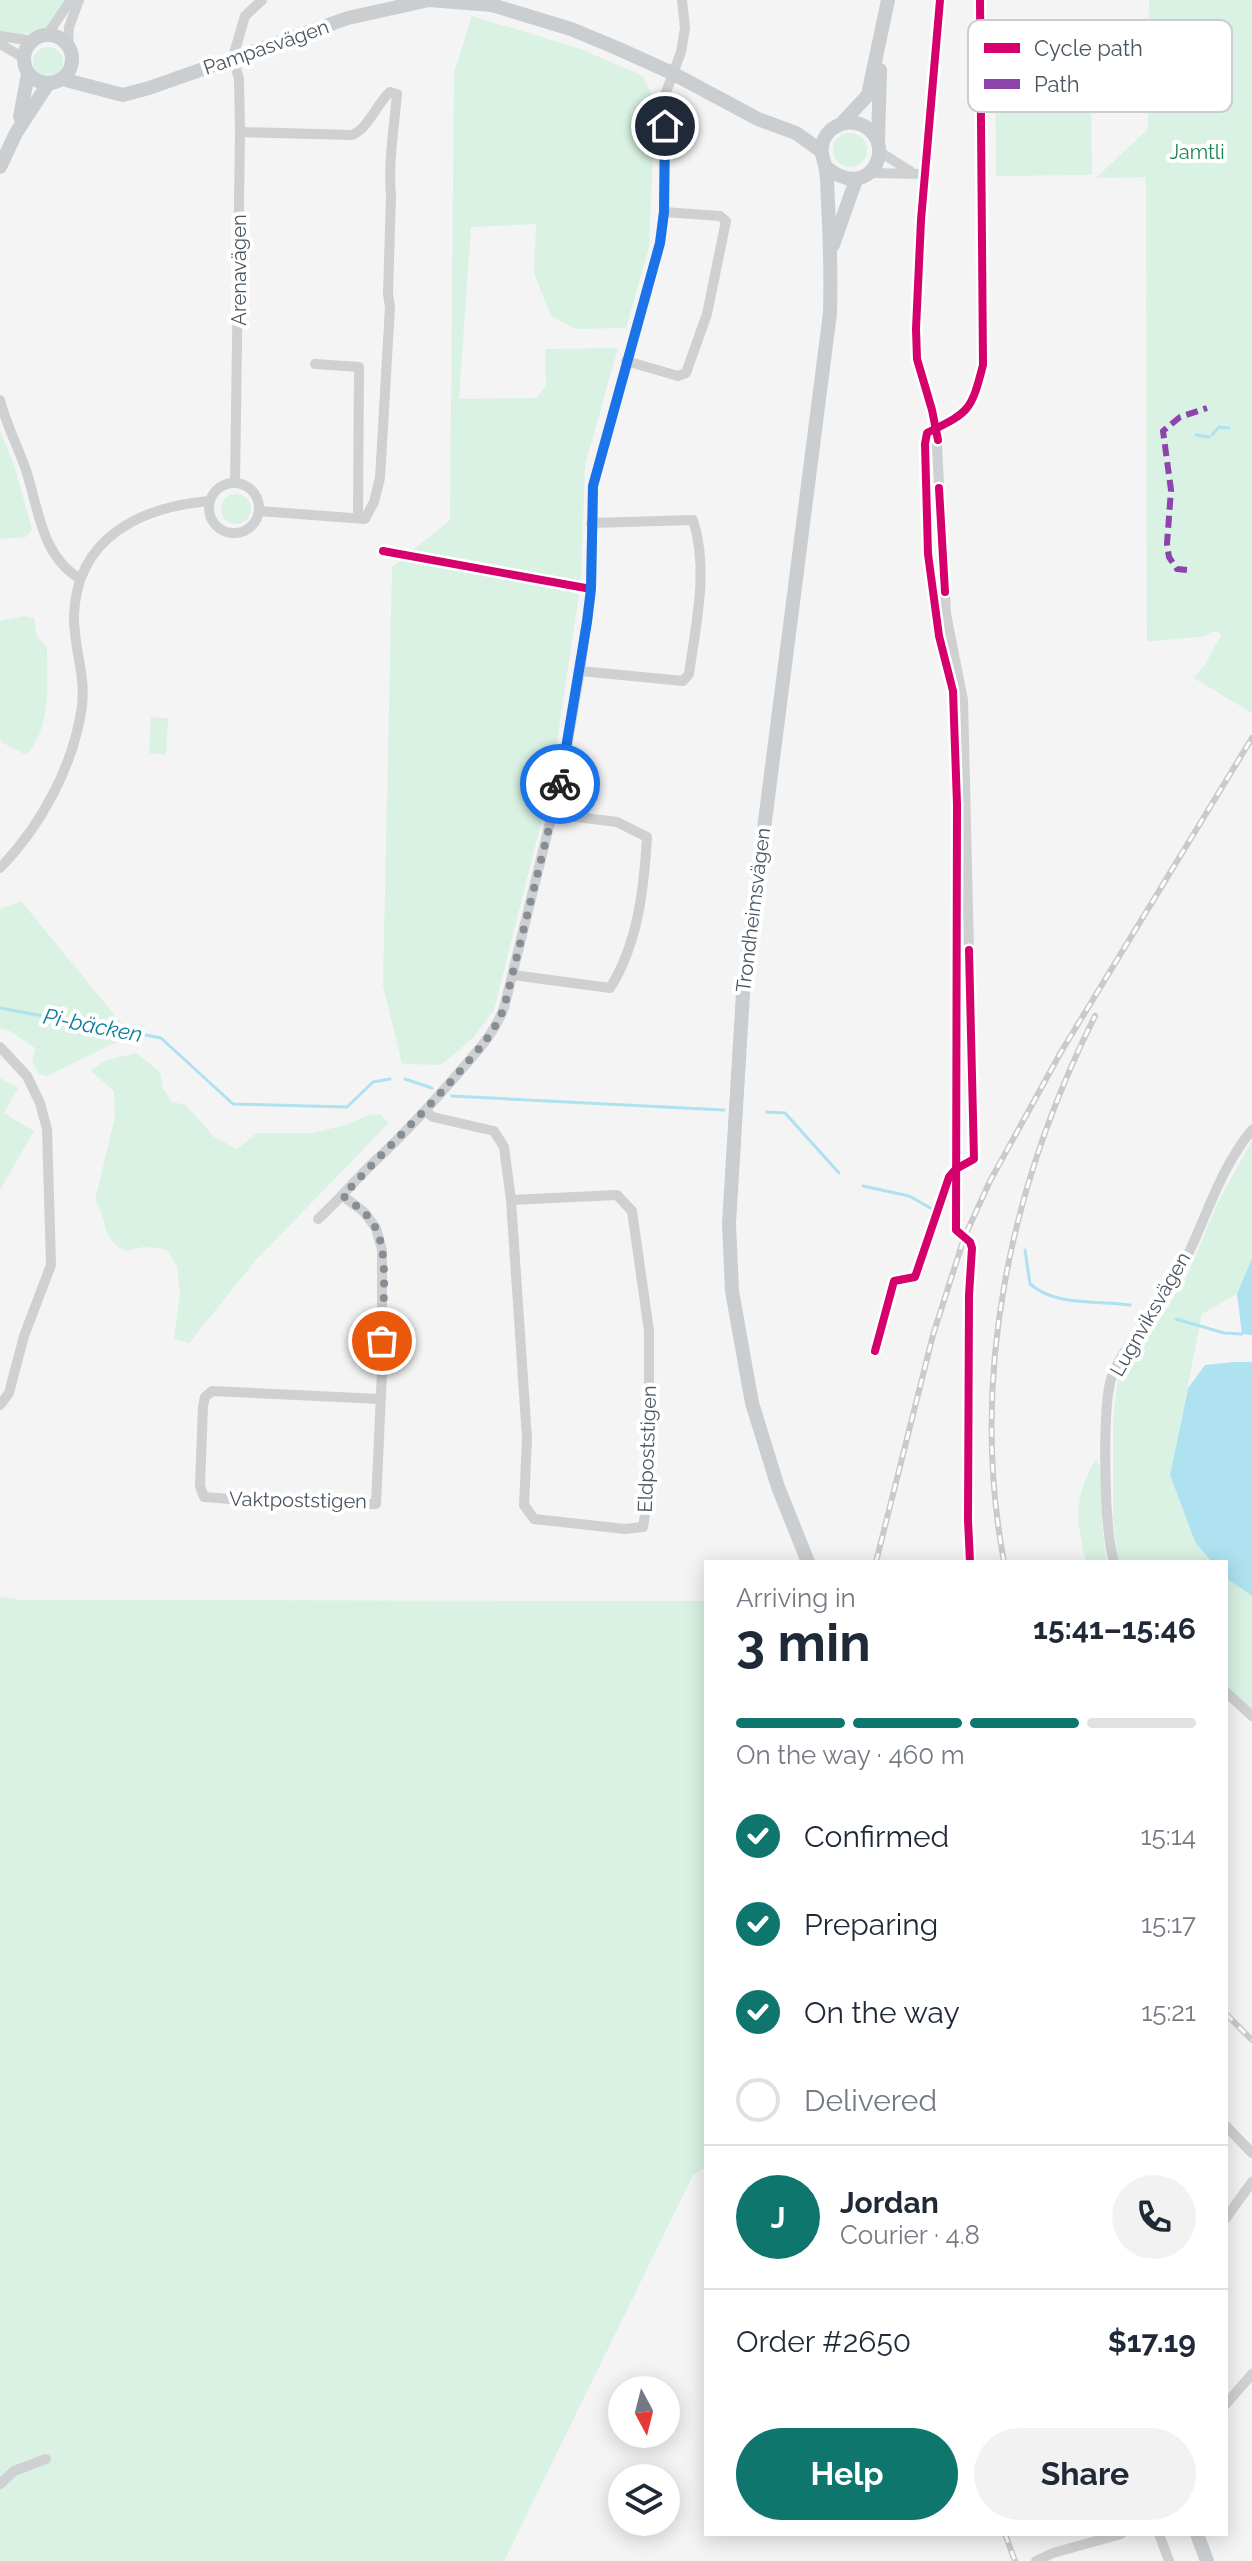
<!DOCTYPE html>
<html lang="en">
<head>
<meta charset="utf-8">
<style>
  body { margin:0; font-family:Raleway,sans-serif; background:#f2f2f3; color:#1f2937; height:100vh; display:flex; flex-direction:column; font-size:30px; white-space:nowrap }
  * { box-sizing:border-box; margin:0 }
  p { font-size:26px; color:#747a83 }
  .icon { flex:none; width:44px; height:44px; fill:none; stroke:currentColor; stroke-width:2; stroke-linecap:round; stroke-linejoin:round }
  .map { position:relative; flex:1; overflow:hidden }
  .sheet { position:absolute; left:704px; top:1560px; width:524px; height:976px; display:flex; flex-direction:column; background:#fff; border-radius:0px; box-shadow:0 4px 20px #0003 }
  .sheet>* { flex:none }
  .needle { width:52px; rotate:173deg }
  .fabs { position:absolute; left:608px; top:2376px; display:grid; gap:16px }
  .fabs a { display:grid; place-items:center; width:72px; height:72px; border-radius:50%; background:#fff; box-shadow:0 4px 20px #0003; font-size:40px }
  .pin { position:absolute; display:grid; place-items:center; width:68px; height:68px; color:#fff; margin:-34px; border:4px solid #fff; border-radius:50%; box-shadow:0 2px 8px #0007 }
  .courier { position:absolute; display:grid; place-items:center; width:80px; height:80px; margin:-40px; border:6px solid #1a73e8; border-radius:50%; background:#fff; color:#222; box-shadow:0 2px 10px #0007 }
  .head em { font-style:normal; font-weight:700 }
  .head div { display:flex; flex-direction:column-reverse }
  .head { display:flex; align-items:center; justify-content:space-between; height:136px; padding:0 32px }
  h1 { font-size:52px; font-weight:700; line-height:60px }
  .bar { display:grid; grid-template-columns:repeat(4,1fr); gap:12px 8px; align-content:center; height:96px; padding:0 32px }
  .bar i { height:10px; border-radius:6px; background:#e0e1e3 }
  .bar .active { background:#0f766e }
  .bar p { grid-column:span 4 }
  .line { display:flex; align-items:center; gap:20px; padding:0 32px; border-top:2px solid #e0e1e3 }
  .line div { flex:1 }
  .round { display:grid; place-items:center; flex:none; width:84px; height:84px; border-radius:42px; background:#f2f2f3 }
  ol { padding:0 32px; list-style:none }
  li { display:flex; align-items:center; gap:24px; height:88px }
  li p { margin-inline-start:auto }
  li .icon { padding:8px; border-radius:50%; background:#0f766e; color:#fff; stroke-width:4 }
  li:last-child { color:#747a83 }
  li i { width:44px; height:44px; border:4px solid #e0e1e3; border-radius:50% }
  .primary-button { display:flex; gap:16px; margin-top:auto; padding:16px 32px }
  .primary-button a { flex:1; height:92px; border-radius:48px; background:#0f766e; color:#fff; font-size:32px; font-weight:700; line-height:92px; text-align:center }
  .primary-button a+a { background:#f2f2f3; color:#1f2937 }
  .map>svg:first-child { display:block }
  .green { fill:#d9f2e3 }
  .water { fill:#aee2f0 }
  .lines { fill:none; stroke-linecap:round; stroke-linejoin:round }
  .stream { stroke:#aee2f0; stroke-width:3 }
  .minor { stroke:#ced0d2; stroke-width:10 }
  .major { stroke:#caced1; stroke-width:14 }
  .rail-casing { stroke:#c9cacc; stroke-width:6 }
  .rail { stroke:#fff; stroke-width:3; stroke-dasharray:9; stroke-linecap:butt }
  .quiet { stroke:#8e44ad; stroke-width:6; stroke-dasharray:12 6; stroke-linecap:butt }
  .cycleway-casing { stroke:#fff; stroke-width:13 }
  .cycleway { stroke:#d6006c; stroke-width:8 }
  .done { stroke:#868d94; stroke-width:8; stroke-dasharray:0 14.4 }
  .route { stroke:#1a73e8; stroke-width:10 }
  .labels { text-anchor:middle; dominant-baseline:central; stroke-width:8; stroke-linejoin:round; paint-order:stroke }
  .street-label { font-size:20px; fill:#4a5661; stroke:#fff }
  .park-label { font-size:20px; fill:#17864f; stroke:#fff }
  .water-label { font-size:22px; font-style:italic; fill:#0c7c9b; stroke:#fff }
  .key { fill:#fff; stroke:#c9ccd0; stroke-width:2 }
  .key-label { font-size:22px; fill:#4a5661 }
</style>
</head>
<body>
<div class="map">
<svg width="1252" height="2561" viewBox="0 0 1252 2561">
  <rect width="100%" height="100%" fill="#f4f4f4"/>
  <g class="green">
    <polygon points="0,0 67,0 44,31 16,36 0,31"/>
    <polygon points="1149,0 1252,0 1252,713 1194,678 1205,665 1221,635 1219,632 1211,632 1205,636 1147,642 1146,177 1096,178 1148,129"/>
    <polygon points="472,16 578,48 643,76 655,104 649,247 626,328 576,329 551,316 534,273 536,224 471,227 459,399 536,398 546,387 545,349 618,348 585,465 581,582 550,787 494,1010 473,1038 441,1065 402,1064 383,986 392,567 450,520 454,72"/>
    <polygon points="1090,19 1092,175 996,176 995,20"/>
    <circle cx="48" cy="62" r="15"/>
    <circle cx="850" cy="150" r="17"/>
    <polygon points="0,431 14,465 32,529 26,537 0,539"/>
    <circle cx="236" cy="509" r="15"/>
    <path d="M 24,616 L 34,618 L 37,637 L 47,647 C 47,682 52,728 26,755 L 3,743 L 0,739 L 0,621 Z"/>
    <polygon points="151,717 168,718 166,755 149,753"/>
    <polygon points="21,901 131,1035 47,1076 39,1074 32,1062 35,1048 10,1031 0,1029 0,909"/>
    <path d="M 136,1053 L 160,1072 L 163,1089 L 172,1102 L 186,1105 L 214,1137 L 237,1149 L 257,1133 L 312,1133 L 346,1125 L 368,1115 L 380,1114 L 389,1123 L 255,1261 L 189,1343 L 174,1339 L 180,1293 L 177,1266 L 166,1249 L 143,1247 L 125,1251 C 100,1238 109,1221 95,1200 L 115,1117 L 114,1091 L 91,1071 L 103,1061 Z"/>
    <polygon points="0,1078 18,1088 4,1113 34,1131 0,1190"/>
    <polygon points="1252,1141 1252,1258 1237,1294 1202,1314 1170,1475 1195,1542 1212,1562 1118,1562 1113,1519 1113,1420 1118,1377 1167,1309 1188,1273 1219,1200"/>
    <path d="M 1095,1460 L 1102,1469 L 1102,1524 L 1106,1562 L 1086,1560 C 1075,1519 1074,1498 1095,1460 Z"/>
    <polygon points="1226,1578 1252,1596 1252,1710 1226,1687"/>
    <polygon points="0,1597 20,1600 706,1601 706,2167 693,2175 504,2561 0,2561"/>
  </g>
  <g class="water">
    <polygon points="1252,1258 1252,1335 1242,1334 1237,1294"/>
    <polygon points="1233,1362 1252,1362 1252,1596 1226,1578 1226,1562 1212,1562 1195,1542 1170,1475 1188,1388 1205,1365"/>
  </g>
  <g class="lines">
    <g class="stream">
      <polyline points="1196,435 1209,437"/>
      <polyline points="1212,435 1219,427 1229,428"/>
      <polyline points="0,1008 161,1038 233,1104 347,1107 373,1082 390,1079"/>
      <polyline points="405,1079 432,1088"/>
      <polyline points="452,1096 724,1110"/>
      <polyline points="767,1112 785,1113 839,1173"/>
      <polyline points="863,1186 909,1196 934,1210"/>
      <path d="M 1025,1250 L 1030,1284 C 1057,1307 1097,1300 1130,1305"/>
      <polyline points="1176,1319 1224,1333 1242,1334"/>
    </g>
    <g class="minor">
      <polyline points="47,35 71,0"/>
      <polyline points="0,36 32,41"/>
      <polyline points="0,44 24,58"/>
      <polyline points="68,46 69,27 79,0"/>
      <path d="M 240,132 L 352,135 C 369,128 376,104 390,92 L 397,94 C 394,129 388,162 391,196 L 388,294 L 390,307 L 380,478 L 374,502 L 365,519 L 259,511"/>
      <polyline points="880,152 910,171"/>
      <polyline points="870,173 925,174"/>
      <polyline points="626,361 678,376 686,373 707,314 726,221 720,216 664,212"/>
      <polyline points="315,364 359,367 358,518"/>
      <path d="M 0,400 C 6,424 18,447 26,470 C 39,510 41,555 80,579"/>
      <circle cx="234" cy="508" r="25"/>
      <polyline points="235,483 240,132 239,79 233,57 245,16 262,0"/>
      <path d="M 580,671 L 683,681 L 689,674 C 696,623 709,569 693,520 L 591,523"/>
      <path d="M 0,868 C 41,826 74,765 82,706 C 86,675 73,645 74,615 C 77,537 141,507 209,501"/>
      <path d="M 513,975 L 610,988 C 638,944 644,888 647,837 L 617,822 L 553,814"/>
      <polyline points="0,1047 27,1076 40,1103 47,1129 51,1265 24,1336 9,1393 0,1405"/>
      <polyline points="425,1111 433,1117 494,1131 504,1147 511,1200 527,1438 524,1505 534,1519 625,1529 643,1527 649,1490 649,1331 632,1211 617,1195 511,1200"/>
      <polyline points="343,1196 364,1212 376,1228 382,1250 382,1372 376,1504 308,1505 204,1497 200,1486 203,1406 205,1397 212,1391 379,1399"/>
      <path d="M 318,1219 C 338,1201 355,1180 374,1162 C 403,1135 429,1107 455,1077 C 475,1053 492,1038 504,1008 L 563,770 L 580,671 L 591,589 L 593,486 L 660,243 L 664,212 L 665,95 L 681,52 L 685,28 L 682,0"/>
      <polyline points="875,1351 894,1281 915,1277 949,1177 956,1169 974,1159 963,700 946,614 936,428 917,359 916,329 921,220 940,0"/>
      <path d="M 1114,1562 C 1104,1530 1102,1411 1111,1379 C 1119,1352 1157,1309 1174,1282 C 1203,1232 1214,1176 1252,1130"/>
      <polyline points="1226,1692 1252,1716"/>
      <polyline points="1226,2126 1252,2153"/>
      <polyline points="1226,2218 1252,2182"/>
      <polyline points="1226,2404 1252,2374"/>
      <polyline points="0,2484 14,2471 46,2459"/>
      <polyline points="1159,2534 1169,2561"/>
      <polyline points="1036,2561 1053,2553 1121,2534"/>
    </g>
    <g class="major">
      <circle cx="48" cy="59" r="24"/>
      <polyline points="62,79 123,95 149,88 348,18 429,0 492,5 571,29 619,49 672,73 758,119 796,133 821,151"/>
      <polyline points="20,117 28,74"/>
      <polyline points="842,123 868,95 888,0"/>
      <polyline points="878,141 880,70"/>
      <polyline points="0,167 16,133 48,84"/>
      <polyline points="833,245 856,180"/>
      <path d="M 808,1562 L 778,1487 L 752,1403 L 732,1291 L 729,1224 L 743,993 L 830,313 C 831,276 830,239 828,202 C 827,190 828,177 825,165 C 824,161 822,157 822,153 C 819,131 845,115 864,126 C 898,144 870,204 826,167"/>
      <polyline points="1197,2534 1207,2561"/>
    </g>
    <g class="rail-casing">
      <g id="rail">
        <polyline points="876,1562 933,1335 964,1238 990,1181 1061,1052 1252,738"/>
        <path d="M 1004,1562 C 969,1375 1011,1184 1095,1016"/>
        <polyline points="1226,2014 1252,2040"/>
        <polyline points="1005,2534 1015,2561"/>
      </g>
    </g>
    <use href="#rail" class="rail"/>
    <polyline class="quiet" points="1187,570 1177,569 1169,557 1167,544 1171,490 1163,431 1180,417 1207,408"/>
    <g class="cycleway-casing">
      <g id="cycleway">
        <polyline points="938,440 932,410 917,359 916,329 921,220 940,0"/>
        <polyline points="939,488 945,592"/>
        <polyline points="383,551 591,589"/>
        <polyline points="875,1351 894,1281 915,1277 949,1177 956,1169 974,1159 969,950"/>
        <path d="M 970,1562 L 968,1520 L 969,1295 L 972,1248 L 970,1242 L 956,1230 L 957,804 L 953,691 L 939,636 L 928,554 L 925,444 L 927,433 C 969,412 971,412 983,365 L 980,0"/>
      </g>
    </g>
    <use href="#cycleway" class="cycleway"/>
  </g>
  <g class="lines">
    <path class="done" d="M 382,1341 C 382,1310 390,1254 375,1227 C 368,1213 355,1205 343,1196 C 379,1156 418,1119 454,1078 C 475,1053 491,1039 504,1008 L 560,784"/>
    <polyline class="route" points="560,784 587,622 591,589 593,486 660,243 664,212 665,126"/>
  </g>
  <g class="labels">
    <g class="street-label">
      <text transform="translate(266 47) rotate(-19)">Pampasvägen</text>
      <text transform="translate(239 270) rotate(-90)">Arenavägen</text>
      <text transform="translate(753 910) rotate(-83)">Trondheimsvägen</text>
      <text transform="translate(1150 1314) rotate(-60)">Lugnviksvägen</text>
      <text transform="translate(647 1449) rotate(-88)">Eldpoststigen</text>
      <text transform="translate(298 1500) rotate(1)">Vaktpoststigen</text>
    </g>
    <g class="park-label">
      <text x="1197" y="152">Jamtli</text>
    </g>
    <g class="water-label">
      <text transform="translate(93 1025) rotate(11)">Pi-bäcken</text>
    </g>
  </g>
  <rect x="968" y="20" width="264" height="92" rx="12" class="key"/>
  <rect x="984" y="43" width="36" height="10" fill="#d6006c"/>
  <rect x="984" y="79" width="36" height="10" fill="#8e44ad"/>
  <g class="key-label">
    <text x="1034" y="56">Cycle path</text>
    <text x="1034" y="92">Path</text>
  </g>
</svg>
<div class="fabs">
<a><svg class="needle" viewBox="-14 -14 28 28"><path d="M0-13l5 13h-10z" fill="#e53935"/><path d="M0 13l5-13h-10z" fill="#747a83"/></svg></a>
<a><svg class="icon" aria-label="layers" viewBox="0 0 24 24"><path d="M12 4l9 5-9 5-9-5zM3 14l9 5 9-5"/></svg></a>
</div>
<div class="pin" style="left:382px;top:1341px;background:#ea580c"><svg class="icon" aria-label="bag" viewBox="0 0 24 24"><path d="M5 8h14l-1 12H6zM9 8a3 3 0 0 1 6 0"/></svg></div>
<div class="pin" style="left:665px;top:126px;background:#1f2937"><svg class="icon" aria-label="home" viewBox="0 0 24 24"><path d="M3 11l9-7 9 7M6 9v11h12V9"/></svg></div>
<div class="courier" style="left:560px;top:784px"><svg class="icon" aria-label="bike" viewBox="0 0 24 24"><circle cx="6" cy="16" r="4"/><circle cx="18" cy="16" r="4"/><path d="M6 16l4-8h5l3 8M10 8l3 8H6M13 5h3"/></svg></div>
<section class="sheet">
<div class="head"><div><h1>3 min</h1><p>Arriving in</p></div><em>15:41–15:46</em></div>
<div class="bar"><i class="active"></i><i class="active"></i><i class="active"></i><i></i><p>On the way · 460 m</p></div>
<ol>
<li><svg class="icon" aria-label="check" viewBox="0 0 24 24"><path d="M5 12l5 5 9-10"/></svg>Confirmed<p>15:14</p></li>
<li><svg class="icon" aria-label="check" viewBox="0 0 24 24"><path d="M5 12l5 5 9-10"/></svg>Preparing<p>15:17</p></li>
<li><svg class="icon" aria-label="check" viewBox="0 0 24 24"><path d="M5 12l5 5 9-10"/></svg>On the way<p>15:21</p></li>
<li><i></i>Delivered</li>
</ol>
<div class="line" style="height:144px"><b class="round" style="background:#0f766e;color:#fff">J</b><div><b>Jordan</b><p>Courier · 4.8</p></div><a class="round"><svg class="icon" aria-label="phone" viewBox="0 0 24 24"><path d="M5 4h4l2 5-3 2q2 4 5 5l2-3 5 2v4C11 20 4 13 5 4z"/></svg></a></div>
<div class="line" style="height:104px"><div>Order #2650</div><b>$17.19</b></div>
<div class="primary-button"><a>Help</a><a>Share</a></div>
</section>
</div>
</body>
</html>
